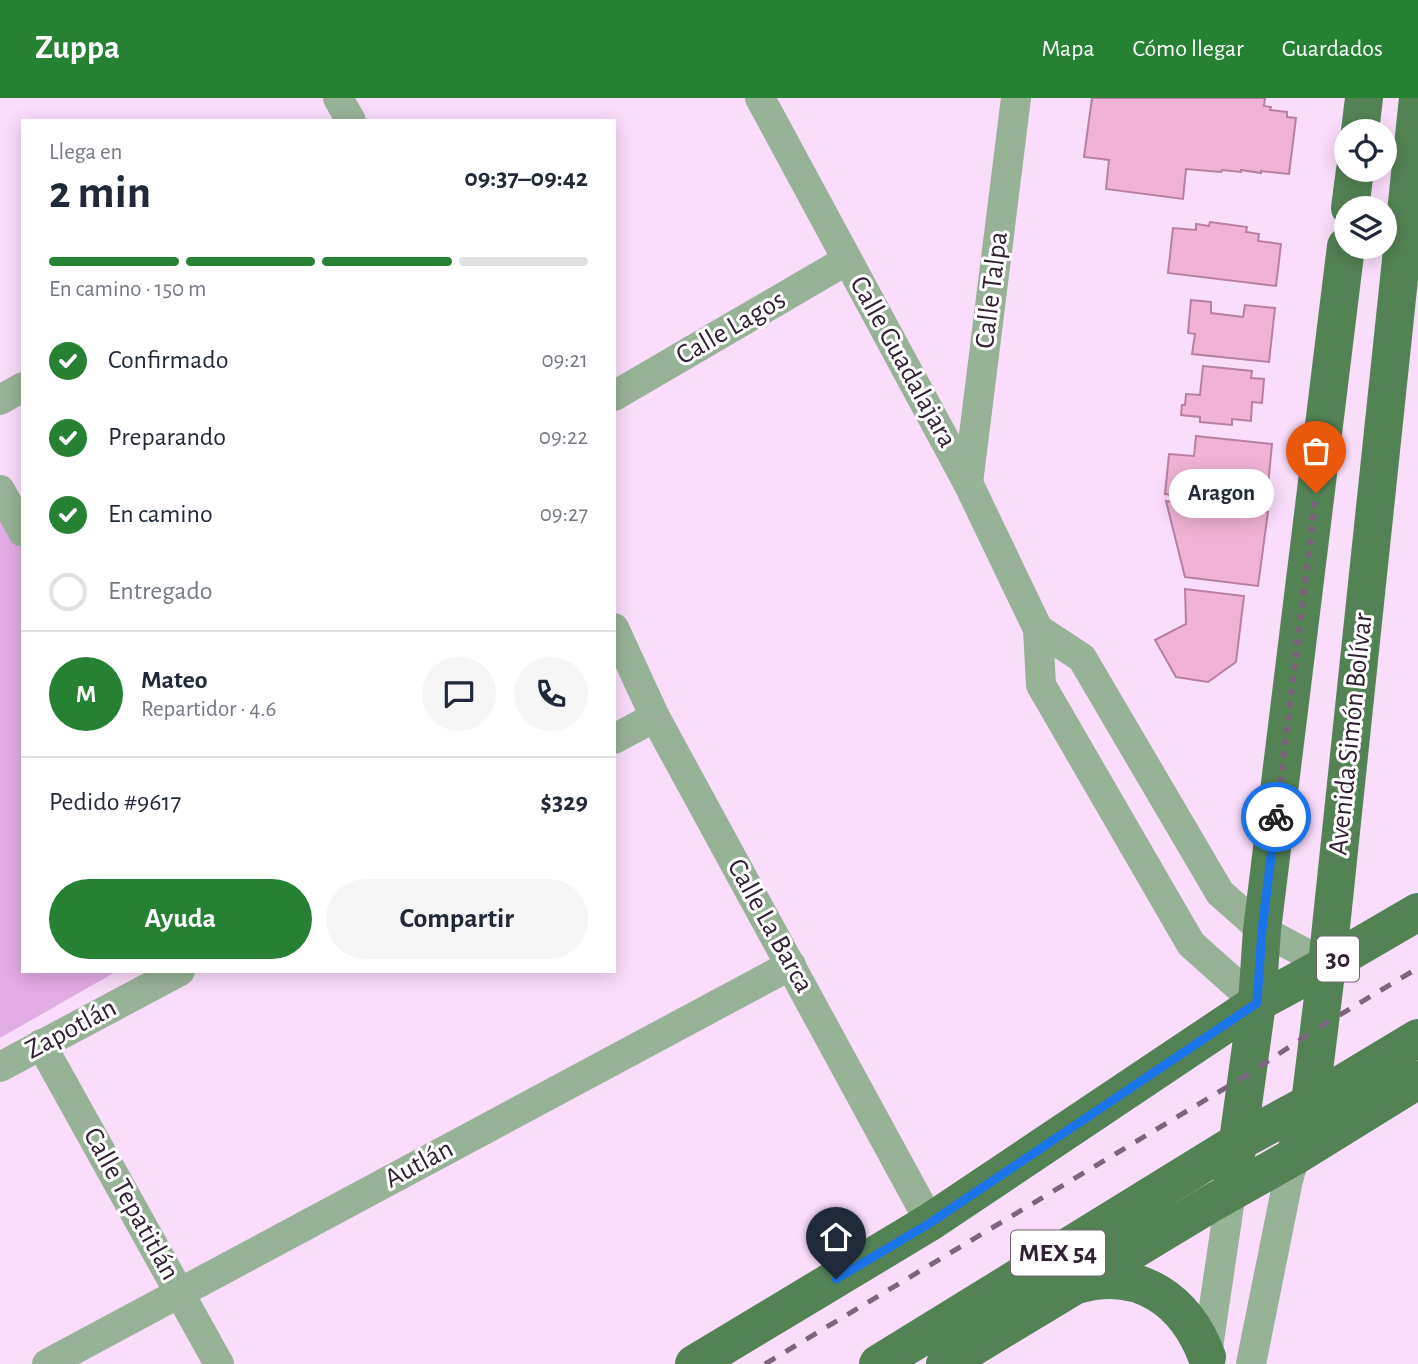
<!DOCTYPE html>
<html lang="es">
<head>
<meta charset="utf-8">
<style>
  body { margin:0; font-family:"Alegreya Sans",sans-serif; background:#f6f6f7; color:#1f2937; height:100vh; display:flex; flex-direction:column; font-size:26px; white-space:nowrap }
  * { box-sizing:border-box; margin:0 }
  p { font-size:23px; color:#747a83 }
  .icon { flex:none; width:38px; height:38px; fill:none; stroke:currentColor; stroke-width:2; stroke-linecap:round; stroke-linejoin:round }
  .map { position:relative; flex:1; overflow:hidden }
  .drawer { position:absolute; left:21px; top:21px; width:595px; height:854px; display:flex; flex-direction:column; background:#fff; border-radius:0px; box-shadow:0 4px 18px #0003 }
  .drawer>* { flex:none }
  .buttons { position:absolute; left:1334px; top:21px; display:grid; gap:14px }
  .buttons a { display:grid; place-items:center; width:63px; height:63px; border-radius:50%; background:#fff; box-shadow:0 4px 18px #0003; font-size:35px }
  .pin { position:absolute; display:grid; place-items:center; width:60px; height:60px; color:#fff; margin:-72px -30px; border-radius:50% 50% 50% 0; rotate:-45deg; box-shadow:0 0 7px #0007 }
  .pin .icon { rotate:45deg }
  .courier { position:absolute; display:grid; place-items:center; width:70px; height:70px; margin:-35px; border:5px solid #1a73e8; border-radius:50%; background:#fff; color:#222; box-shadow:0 2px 9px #0007 }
  .bubble { position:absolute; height:49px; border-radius:24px; background:#fff; box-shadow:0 4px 18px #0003; font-size:23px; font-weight:600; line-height:49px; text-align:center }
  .overview em { font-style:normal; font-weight:600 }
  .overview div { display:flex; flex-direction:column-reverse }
  .overview { display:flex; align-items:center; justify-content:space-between; height:119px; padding:0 28px }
  h1 { font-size:46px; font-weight:600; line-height:52px }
  .bar { display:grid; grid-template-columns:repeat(4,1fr); gap:10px 7px; align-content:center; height:84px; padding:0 28px }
  .bar i { height:9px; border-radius:5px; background:#e0e1e3 }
  .bar .selected { background:#268132 }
  .bar p { grid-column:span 4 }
  .line { display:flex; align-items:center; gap:18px; padding:0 28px; border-top:2px solid #e0e1e3 }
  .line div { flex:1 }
  .round { display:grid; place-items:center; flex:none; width:74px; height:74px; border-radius:37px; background:#f6f6f7 }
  ol { padding:0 28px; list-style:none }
  li { display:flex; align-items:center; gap:21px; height:77px }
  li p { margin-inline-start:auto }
  li .icon { padding:7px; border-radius:50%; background:#268132; color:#fff; stroke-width:4 }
  li:last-child { color:#747a83 }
  li i { width:38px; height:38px; border:4px solid #e0e1e3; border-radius:50% }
  .primary-button { display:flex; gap:14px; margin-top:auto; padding:14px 28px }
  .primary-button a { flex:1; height:80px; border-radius:42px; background:#268132; color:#fff; font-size:28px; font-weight:600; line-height:80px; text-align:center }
  .primary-button a+a { background:#f6f6f7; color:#1f2937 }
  header { display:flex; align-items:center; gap:42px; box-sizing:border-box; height:98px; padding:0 35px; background:#268132; color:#fff }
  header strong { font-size:33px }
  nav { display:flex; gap:38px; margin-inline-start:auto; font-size:24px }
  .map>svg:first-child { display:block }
  .green { fill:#e2ace4 }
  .building { fill:#f1b3d5; stroke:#b97f9f; stroke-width:2 }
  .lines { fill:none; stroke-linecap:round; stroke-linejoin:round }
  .minor { stroke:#98b298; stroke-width:30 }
  .major { stroke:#538355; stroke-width:38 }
  .rail { stroke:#7c667d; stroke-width:5; stroke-dasharray:12 12; stroke-linecap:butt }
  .done { stroke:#776278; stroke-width:7; stroke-dasharray:0 12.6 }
  .route { stroke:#1a73e8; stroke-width:9 }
  .labels { text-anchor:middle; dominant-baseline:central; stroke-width:6; stroke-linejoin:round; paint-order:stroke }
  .shield { fill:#fff; stroke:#6f6370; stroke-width:2 }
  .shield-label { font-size:26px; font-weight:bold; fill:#312032 }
  .street-label { font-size:28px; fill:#312032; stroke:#fff }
</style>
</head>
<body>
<header>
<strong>Zuppa</strong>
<nav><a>Mapa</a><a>Cómo llegar</a><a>Guardados</a></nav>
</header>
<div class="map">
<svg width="1418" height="1266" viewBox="0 0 1418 1266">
  <rect width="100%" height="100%" fill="#faddfb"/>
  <polygon class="green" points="0,409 23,452 23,873 117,873 0,940"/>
  <g class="building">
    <polygon points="1092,0 1265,0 1264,8 1271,9 1270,12 1287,14 1287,19 1296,20 1289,76 1261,73 1261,75 1241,72 1241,74 1222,72 1221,74 1186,71 1183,101 1106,91 1109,62 1084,59"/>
    <polygon points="1210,124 1247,129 1246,134 1259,136 1258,143 1281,146 1276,188 1168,175 1173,130 1196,132 1196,126 1209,128"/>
    <polygon points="1191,202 1211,204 1211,215 1243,219 1245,207 1275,210 1269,264 1192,256 1195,236 1188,235"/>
    <polygon points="1203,268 1252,273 1251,280 1264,281 1262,305 1252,304 1251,323 1232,321 1232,327 1200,324 1200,319 1181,317 1182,307 1185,307 1186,296 1200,297"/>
    <polygon points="1196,338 1272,346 1266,408 1165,396 1169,356 1194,358"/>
    <polygon points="1166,403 1268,414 1258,488 1185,479"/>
    <polygon points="1185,491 1244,498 1236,564 1208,584 1176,579 1155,542 1186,526"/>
  </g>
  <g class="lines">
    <g class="minor">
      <polyline points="338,0 351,23"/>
      <polyline points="760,0 968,385 1038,531 1041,587 1191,846 1257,905"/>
      <polyline points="614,298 847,162"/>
      <polyline points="0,302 23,289"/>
      <polyline points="968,385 1016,0"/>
      <polyline points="0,392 23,434"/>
      <polyline points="614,530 655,619 930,1124"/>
      <polyline points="1038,531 1082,560 1220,795 1262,832 1327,867"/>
      <polyline points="614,641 655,619"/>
      <polyline points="41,946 219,1266"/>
      <polyline points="0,969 180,873"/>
      <polyline points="1206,1263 1231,1094"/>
      <polyline points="47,1266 791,867"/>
      <polyline points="1251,1266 1288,1082 1295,1058"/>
    </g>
    <g class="major">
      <polyline points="1360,33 1364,0"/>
      <polyline points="1350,110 1355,72"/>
      <polyline points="1295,1058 1310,1005 1327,867 1418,0"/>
      <polyline points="1231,1094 1257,905 1262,832 1346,148"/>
      <path d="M 1080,1186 C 1141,1170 1186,1203 1207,1259"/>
      <polyline points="694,1266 930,1124 1257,905 1327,867 1418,814"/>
      <polyline points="878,1266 1238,1044 1310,1005 1418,940"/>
      <polyline points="945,1266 1210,1106 1295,1058 1418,982"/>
    </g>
    <polyline class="rail" points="765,1266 1247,977 1318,930 1418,870"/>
  </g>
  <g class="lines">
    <polyline class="done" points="1276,719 1316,395"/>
    <polyline class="route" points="836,1181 930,1125 1257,905 1262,832 1276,719"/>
  </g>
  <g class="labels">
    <g class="shield">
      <rect x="1317" y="838.5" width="42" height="45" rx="5"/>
      <rect x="1011" y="1132.5" width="94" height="45" rx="5"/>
    </g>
    <g class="shield-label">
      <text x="1338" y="861">30</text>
      <text x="1058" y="1155">MEX 54</text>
    </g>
    <g class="street-label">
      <text transform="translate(992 192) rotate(-83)">Calle Talpa</text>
      <text transform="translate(731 230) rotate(-30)">Calle Lagos</text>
      <text transform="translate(903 264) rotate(61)">Calle Guadalajara</text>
      <text transform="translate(1351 636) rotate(-84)">Avenida Simón Bolívar</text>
      <text transform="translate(770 828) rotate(61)">Calle La Barca</text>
      <text transform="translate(71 931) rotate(-28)">Zapotlán</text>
      <text transform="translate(419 1066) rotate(-28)">Autlán</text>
      <text transform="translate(131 1106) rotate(61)">Calle Tepatitlán</text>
    </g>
  </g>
</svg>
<div class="buttons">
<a><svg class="icon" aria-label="locate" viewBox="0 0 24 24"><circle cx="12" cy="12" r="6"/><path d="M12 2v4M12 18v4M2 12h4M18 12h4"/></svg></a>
<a><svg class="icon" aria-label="layers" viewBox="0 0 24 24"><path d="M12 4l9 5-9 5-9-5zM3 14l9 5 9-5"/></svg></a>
</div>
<div class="pin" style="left:1316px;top:395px;background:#ea580c"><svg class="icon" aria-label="bag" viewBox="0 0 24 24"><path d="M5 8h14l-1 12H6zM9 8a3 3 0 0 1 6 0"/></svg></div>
<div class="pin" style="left:836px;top:1181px;background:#1f2937"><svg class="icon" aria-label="home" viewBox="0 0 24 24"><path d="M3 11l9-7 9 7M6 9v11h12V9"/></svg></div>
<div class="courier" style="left:1276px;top:719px"><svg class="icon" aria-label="bike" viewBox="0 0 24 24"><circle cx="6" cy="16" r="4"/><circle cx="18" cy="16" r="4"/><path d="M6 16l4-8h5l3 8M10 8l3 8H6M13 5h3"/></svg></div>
<div class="bubble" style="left:1169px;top:371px;width:105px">Aragon</div>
<section class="drawer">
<div class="overview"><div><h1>2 min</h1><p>Llega en</p></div><em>09:37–09:42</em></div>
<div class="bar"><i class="selected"></i><i class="selected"></i><i class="selected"></i><i></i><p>En camino · 150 m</p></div>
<ol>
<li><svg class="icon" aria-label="check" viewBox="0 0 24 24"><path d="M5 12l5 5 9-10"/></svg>Confirmado<p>09:21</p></li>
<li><svg class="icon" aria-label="check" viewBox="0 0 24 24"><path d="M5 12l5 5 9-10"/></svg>Preparando<p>09:22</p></li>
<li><svg class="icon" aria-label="check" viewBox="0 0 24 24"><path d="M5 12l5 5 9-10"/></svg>En camino<p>09:27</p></li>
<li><i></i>Entregado</li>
</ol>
<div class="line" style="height:126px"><b class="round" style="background:#268132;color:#fff">M</b><div><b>Mateo</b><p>Repartidor · 4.6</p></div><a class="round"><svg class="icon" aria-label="chat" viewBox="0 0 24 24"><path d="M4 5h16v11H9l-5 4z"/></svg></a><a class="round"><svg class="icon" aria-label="phone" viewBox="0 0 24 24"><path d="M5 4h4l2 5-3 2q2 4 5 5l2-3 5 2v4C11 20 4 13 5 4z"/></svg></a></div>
<div class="line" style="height:91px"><div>Pedido #9617</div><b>$329</b></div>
<div class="primary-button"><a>Ayuda</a><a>Compartir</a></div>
</section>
</div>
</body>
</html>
